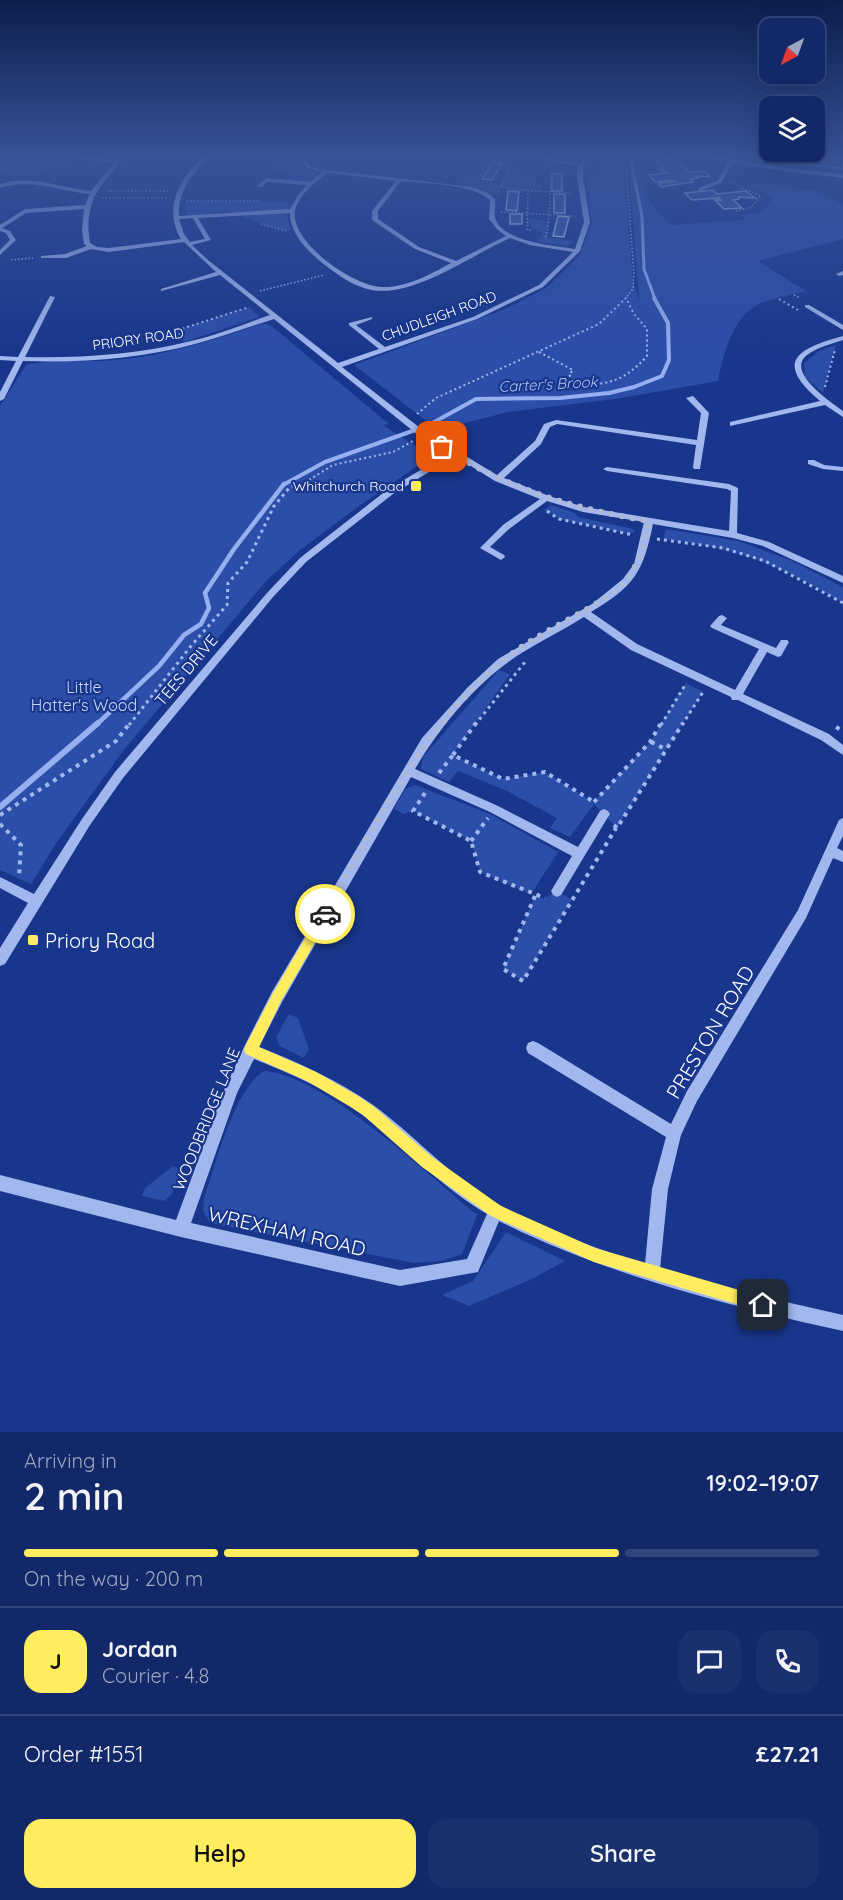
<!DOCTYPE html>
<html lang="en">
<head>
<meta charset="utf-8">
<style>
  body { margin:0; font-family:Quicksand,sans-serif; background:#1b306e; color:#f1f3f6; height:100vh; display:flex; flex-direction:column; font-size:22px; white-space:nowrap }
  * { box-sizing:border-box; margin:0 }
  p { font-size:20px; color:#9ca6c0 }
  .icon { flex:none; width:33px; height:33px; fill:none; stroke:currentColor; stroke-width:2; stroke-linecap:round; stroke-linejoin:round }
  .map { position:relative; height:1432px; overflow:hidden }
  .panel { display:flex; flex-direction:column; background:#122868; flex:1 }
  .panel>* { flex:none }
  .needle { width:39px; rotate:221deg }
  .buttons { position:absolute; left:759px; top:18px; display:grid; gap:12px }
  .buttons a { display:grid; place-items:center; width:66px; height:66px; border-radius:12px; background:#122868; box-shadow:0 6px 24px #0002,0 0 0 2px #31447c; font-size:30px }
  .pin { position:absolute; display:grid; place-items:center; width:51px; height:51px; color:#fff; margin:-26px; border-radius:12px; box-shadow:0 3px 9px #0006 }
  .courier { position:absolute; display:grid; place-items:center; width:60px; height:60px; margin:-30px; border:4px solid #ffed5f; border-radius:50%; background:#fff; color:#222; box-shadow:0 2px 8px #0007 }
  .summary em { font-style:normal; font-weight:600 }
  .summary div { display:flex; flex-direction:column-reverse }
  .summary { display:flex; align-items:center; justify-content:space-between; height:102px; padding:0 24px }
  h1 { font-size:39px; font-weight:600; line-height:45px }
  .bar { display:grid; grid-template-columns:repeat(4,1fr); gap:9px 6px; align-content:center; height:72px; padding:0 24px }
  .bar i { height:8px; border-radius:4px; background:#31447c }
  .bar .active { background:#ffed5f }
  .bar p { grid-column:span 4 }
  .line { display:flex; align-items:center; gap:15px; padding:0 24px; border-top:2px solid #31447c }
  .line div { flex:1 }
  .round { display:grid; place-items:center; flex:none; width:63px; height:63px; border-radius:18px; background:#1b306e }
  .cta { display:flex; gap:12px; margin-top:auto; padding:12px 24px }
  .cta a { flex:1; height:69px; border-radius:18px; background:#ffed5f; color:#111; font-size:24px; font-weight:600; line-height:69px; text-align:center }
  .cta a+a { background:#1b306e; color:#f1f3f6 }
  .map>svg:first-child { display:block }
  .green { fill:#2b4ea9 }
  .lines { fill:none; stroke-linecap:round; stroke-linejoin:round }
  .stream-far3 { stroke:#95aff0; stroke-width:3 }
  .stream-far2 { stroke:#95aff0; stroke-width:4 }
  .stream-far1 { stroke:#95aff0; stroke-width:4.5 }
  .stream { stroke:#95aff0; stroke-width:6 }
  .building { fill:#3d5cb2; stroke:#c8d6fa; stroke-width:1.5 }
  .path-far3 { stroke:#a2b7ee; stroke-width:1.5; stroke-dasharray:1.5 2; stroke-linecap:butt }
  .path-far2 { stroke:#a2b7ee; stroke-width:2; stroke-dasharray:2 3; stroke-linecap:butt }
  .path-far1 { stroke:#a2b7ee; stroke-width:3; stroke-dasharray:3 4; stroke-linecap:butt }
  .path { stroke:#a2b7ee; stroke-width:4; stroke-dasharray:4 5; stroke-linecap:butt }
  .minor { fill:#a2b7ee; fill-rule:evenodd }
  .route { fill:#ffed5f }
  .done { stroke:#aeb9d6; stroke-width:6; stroke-dasharray:0 10.8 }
  .poi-dot { fill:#ffed5f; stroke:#18368b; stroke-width:2 }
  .labels { text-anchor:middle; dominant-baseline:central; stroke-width:4.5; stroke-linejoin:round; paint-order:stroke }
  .far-street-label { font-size:14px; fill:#fff; stroke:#18368b }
  .far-poi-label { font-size:14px; fill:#fff; stroke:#18368b; text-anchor:end }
  .far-water-label { font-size:15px; font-style:italic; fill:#aec2f5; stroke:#18368b }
  .street-label { font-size:16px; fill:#fff; stroke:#18368b }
  .park-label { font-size:16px; fill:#c8d6fa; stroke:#18368b }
  .near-poi-label { font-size:20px; fill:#fff; stroke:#18368b; text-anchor:start }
  .near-street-label { font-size:20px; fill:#fff; stroke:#18368b }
</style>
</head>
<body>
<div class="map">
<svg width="843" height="1432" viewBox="0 0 843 1432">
  <rect width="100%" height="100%" fill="#18368b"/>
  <g class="green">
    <polygon points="0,155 62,155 41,175 0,174"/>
    <path d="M 594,155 L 622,155 L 633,280 L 639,301 L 628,155 L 640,155 C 638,188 647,203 672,225 L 744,220 L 742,214 L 761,213 L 774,197 L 741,182 L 756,184 L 757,182 L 815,191 L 843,204 L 843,239 L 758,261 L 806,291 C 790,296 770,298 755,306 C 733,318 722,358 718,381 L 615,399 L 508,412 L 438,430 L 354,365 L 505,309 L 546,288 L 580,255 L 592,222 L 585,172 L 600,173 L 605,162 L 591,159 Z"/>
    <polygon points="714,155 843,155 843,172"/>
    <polygon points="284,159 298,160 301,166 317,174 308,183 285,180 294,170 274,168"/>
    <polygon points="509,169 536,174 536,184 542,185 540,191 515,190 502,186 497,197 482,189 460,184 471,172 482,173 477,183 501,186"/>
    <polygon points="186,201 291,201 287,214 291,231 285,231 228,212 190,216 187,214"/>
    <polygon points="528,218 549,221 546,237 573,241 568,246 538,242 538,239 532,237 541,238 541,232 532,229 531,225 527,225"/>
    <polygon points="249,307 259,317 184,342 178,330"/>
    <path d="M 261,324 L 267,324 L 275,329 L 389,424 L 383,425 L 425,452 L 429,458 L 359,506 L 300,550 L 267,580 L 123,751 L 57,842 L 31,884 L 0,870 L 0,406 L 26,365 C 54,358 85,363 114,360 C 164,356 213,340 261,324 Z"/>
    <polygon points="836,345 823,393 805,377 804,363 819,351"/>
    <polygon points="551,505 575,513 578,517 633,529 635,532 630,534 559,519 544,510"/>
    <path d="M 666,529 L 738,541 L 790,560 L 843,587 L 843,603 C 778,564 738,548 663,539 Z"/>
    <polygon points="499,670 510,674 453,755 503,779 545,772 593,802 650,742 686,683 703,692 617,828 594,804 570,837 550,828 557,818 507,791 458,771 449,782 421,769 423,757"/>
    <polygon points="415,785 490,814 558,852 531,894 480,872 471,841 413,811 404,814 394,809 405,789"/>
    <polygon points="557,891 572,900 523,981 503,969 535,896 544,899"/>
    <polygon points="289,1014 298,1018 309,1049 304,1058 280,1046 276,1037"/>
    <path d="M 264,1071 C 324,1075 428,1175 477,1215 L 462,1254 L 441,1261 L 414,1263 L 210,1223 L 203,1210 L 204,1198 C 216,1164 234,1089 264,1071 Z"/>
    <polygon points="173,1166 182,1170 172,1194 164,1201 142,1196 145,1188"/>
    <polygon points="506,1232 565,1261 532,1279 469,1306 442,1295 473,1281"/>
  </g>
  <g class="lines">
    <polyline class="stream-far3" points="630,155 642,217 644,269 655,299"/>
    <g class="stream-far2">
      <polyline points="427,426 476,399 560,398 609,393 634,387 662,376 669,360 668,323 654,298"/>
      <polyline points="283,485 325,462 418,429"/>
    </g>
    <polyline class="stream-far1" points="96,725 159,666 184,635 201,624 209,608 205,593 234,549 284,484"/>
    <polyline class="stream" points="0,807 98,723"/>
  </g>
  <g class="building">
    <polygon points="776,155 815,155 834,158 843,160 843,168 776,162"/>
    <polygon points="676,159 689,172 705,171 710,177 696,176 698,178 690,179 693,182 661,187 659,183 676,182 674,180 655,182 649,175 667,173 659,170 663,168 656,160"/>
    <polygon points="492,163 502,164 492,180 482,179"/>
    <polygon points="552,173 562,174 562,191 552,191"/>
    <polygon points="713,190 717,194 746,191 755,198 738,197 739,199 733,200 742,208 724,209 715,200 721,200 719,198 692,200 685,193"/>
    <polygon points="508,191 519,192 517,211 506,210"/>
    <rect x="554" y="194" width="11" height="19"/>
    <rect x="510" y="214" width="12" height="10"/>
    <polygon points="558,216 569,217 564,237 553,236"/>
  </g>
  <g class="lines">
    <g class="path-far3">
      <polyline points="16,155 61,161"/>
      <polyline points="470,155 497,161 506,155"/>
      <polyline points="67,157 61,161 68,162"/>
      <polyline points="294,160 284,159 274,168 298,170"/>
      <polyline points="477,182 489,160"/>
      <polyline points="730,182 761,196 750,208 736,211"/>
      <polyline points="493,185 515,190 572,193"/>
      <polyline points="501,185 512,163"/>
      <polyline points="528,190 527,230 531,230"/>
      <polyline points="107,191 169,191"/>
      <polyline points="102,198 167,198"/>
      <polyline points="187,201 261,201"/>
      <polyline points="501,212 575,216"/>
      <polyline points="261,224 287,231"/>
      <path d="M 546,237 C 551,215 549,194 552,171"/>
      <polyline points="11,260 33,258"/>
      <polyline points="260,291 324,275"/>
      <polyline points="794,295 800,298"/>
      <polyline points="625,299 633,289 634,274 625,155"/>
    </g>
    <g class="path-far2">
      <polyline points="779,299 798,310"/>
      <polyline points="180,335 178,330 249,307"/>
      <path d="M 539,352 L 573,370 L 569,375 L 580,385 C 612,384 625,380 647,356 L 647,329 L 634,314 L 626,298"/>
      <polyline points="825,387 835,350"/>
      <polyline points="417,414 436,398 599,324 626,298"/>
      <polyline points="295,485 309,480 333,465 393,452 413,441"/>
    </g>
    <g class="path-far1">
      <polyline points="547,511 559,519 633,535"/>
      <polyline points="657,539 723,548 765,561 843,603"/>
      <polyline points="129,725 191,646 227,605 228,583 247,562 274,506 290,487 299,484"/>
      <polyline points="475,725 525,662"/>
      <polyline points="661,725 685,685"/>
      <polyline points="682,725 703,692"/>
    </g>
    <g class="path">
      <polyline points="836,727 843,731"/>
      <polyline points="651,742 665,749"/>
      <polyline points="453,755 476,723"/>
      <polyline points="439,773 453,755 503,779 545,772 594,802"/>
      <polyline points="425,793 413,811 471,841 480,872 545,898"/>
      <polyline points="594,802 650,742 661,723"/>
      <polyline points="0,815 116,741 130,723"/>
      <polyline points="0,824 21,845 19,877"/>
      <polyline points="614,825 617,828 683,723"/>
      <polyline points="471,841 488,818"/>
      <polyline points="535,896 503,969 523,981 616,828"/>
    </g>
    <g class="minor">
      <path d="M 123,155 L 128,155 C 101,184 83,200 90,243 L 97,247 L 109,248 L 181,239 C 162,208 181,175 206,155 L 211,155 C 193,173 178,189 179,216 L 290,209 L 298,195 L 307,185 L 267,182 L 262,187 L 257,186 L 266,178 L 310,182 L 322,172 L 306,168 L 302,161 L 307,155 L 311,155 L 307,161 L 310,166 L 319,169 L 472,187 L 488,193 L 495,199 C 496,205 494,212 495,217 C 500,242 556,246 575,249 L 584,222 L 577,177 L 578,166 L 516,155 L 525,155 L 580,163 L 586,155 L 590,155 L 584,165 L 583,177 L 590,222 L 580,251 L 543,287 L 477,319 L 342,367 L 424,431 L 497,475 L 535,441 L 544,424 L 556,420 L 697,440 L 701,413 L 686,398 L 693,396 L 709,413 L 700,469 L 694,469 L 693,467 L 696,445 L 557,424 L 550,427 L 541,444 L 504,478 L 549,496 L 584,507 L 729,531 L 731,491 L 727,489 L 607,471 L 603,469 L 607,467 L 729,484 L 738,488 L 737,533 L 769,542 L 843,576 L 843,583 L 763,546 L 733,538 L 653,524 C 643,573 634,586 591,612 L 637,644 L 735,690 L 759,649 L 712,628 L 710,626 L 719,616 L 722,615 L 727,618 L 721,625 L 776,648 L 781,640 L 787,640 L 789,642 L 781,656 L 778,657 L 767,652 L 743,694 L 829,734 L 843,745 L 843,755 L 821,740 L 738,700 L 732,700 L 731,697 L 631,650 L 584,617 C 563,630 541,641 520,654 C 477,682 441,725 415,769 L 498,806 L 578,847 L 600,811 L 604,809 L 608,811 L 610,814 L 608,817 L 561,895 L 557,897 L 553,895 L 551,891 L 572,856 L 490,812 L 411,777 L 282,1002 L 259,1047 C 299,1063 338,1080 373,1105 C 412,1133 445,1171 486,1197 C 534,1227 591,1247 645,1264 L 652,1189 L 666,1137 L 528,1053 L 526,1048 L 528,1043 L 533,1041 L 538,1043 L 671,1124 L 687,1091 L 798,910 L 839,820 L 843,818 L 843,836 L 837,848 L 843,851 L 843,862 L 833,858 L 806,918 L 697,1101 L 681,1135 L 668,1189 L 660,1269 L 755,1295 L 843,1315 L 843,1331 C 725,1305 608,1275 499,1221 L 478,1272 L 400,1286 L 181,1237 L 0,1191 L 0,1175 L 176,1220 L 224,1090 L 245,1045 L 272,992 L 422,738 L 468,687 L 498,659 L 592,604 L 623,579 L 634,564 L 644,522 L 583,512 L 547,501 L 509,529 L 490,547 L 504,555 L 505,557 L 501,560 L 480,548 L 503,525 L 540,499 L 495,481 L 455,456 L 393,494 L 306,562 L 273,597 L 123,778 L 90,825 L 5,964 L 0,966 L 0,948 L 28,903 L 0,888 L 0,877 L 34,894 L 82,819 L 115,772 L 267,593 L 300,558 L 387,490 L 449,453 L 418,435 L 274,319 C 248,327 222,337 195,344 C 139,359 81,363 23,361 L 4,399 L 0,401 L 0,392 L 16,361 L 0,360 L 0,356 L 18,357 L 50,296 L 55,297 L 25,357 C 81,358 136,355 191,341 C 218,335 244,324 270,315 L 220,275 L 161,291 L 161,289 L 216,272 L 184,242 L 109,252 L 91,249 L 66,258 L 41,258 L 41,256 L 65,254 L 87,246 L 84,244 L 82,230 L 84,209 L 26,213 L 2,228 L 10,231 L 16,240 L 0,255 L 0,250 L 10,240 L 6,233 L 0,231 L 0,225 L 25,209 L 85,205 L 90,194 C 58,191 32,178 0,188 L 0,184 C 31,174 61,188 91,191 L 114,163 L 76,159 L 74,157 L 117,160 ZM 327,173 L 396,181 L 372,211 L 372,220 L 415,249 L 451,263 C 431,274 406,288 382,287 C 355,287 289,242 295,211 C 299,194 315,183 327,173 ZM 401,181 C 427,184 471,183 490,200 L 489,219 L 497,229 L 506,236 L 456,261 L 419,247 L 378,219 L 378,211 ZM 290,213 C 290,233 306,249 321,262 C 334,272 348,283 364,288 C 407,303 471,255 510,238 L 530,245 L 573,252 L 539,285 L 473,317 L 385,347 L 356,325 L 372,319 L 372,317 L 349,323 L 349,325 L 379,349 L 338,363 L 208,260 L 192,245 L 211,240 L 198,218 ZM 193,218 L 205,239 L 190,242 L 184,234 L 179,219 ZM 254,1059 C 292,1074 331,1091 364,1116 C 406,1148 441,1187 487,1214 L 467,1259 L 400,1270 L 191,1223 L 237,1093 Z"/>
      <polygon points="697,155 705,155 773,166 843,174 843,178 773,170 733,162 721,183 700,191 698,188 717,181 728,162"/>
      <polygon points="843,271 843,275 839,276 836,274"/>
      <polygon points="805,305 809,305 843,325 843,330 805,307"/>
      <path d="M 843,336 L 843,340 C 831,344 818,347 807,355 C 785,372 831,402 843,411 L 843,417 L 825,405 L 730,426 L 730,422 L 820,401 C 774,362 796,349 843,336 Z"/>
      <polygon points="808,460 814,460 824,465 843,467 843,471 823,469 808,464"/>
    </g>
  </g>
  <linearGradient id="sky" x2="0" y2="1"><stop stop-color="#0d1e4c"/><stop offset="0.44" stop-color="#375298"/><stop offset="1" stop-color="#375298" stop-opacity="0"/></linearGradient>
  <rect width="843" height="355" fill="url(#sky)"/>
  <polygon class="route" points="325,909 331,914 329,918 281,1001 259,1047 316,1072 358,1096 373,1106 432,1157 501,1206 595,1248 763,1297 769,1299 771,1305 769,1310 763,1312 594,1262 491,1216 422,1167 363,1115 349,1106 307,1081 246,1054 244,1050 246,1045 273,993 321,911"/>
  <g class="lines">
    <path class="done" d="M 325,914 C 375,827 420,731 499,664 C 536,632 583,616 622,586 C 639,565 644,547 649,521 C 574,509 506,488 442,447"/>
  </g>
  <g class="poi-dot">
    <rect x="410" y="480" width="12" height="12" rx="3"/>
    <rect x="27" y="934" width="12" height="12" rx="3"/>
  </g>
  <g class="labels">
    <g class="far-street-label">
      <text transform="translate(439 316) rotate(-20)">CHUDLEIGH ROAD</text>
      <text transform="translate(138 339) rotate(-8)">PRIORY ROAD</text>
    </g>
    <g class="far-poi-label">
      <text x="404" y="486">Whitchurch Road</text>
    </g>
    <g class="far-water-label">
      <text transform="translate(548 384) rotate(-3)">Carter's Brook</text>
    </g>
    <g class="street-label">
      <text transform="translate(186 670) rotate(-50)">TEES DRIVE</text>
      <text transform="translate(206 1119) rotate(-68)">WOODBRIDGE LANE</text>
    </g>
    <g class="park-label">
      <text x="84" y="687">Little<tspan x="84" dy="18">Hatter's Wood</tspan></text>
    </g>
    <g class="near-poi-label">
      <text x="45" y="940">Priory Road</text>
    </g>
    <g class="near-street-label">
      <text transform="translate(710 1032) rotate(-59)">PRESTON ROAD</text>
      <text transform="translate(287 1231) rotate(13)">WREXHAM ROAD</text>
    </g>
  </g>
</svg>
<div class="buttons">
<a><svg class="needle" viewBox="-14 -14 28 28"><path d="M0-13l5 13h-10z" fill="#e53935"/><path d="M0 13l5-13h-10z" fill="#9ca6c0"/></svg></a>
<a><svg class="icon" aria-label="layers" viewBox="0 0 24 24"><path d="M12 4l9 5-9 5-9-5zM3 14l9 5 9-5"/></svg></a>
</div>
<div class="pin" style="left:442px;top:447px;background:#ea580c"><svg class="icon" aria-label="bag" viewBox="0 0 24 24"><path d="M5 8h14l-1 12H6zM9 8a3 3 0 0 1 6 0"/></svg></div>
<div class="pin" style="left:763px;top:1305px;background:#1f2937"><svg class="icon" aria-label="home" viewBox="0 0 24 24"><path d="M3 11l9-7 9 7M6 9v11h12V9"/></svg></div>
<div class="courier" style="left:325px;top:914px"><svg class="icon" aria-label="car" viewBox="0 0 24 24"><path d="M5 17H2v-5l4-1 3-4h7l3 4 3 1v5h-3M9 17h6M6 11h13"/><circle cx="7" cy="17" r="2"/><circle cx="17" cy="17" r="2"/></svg></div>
</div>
<section class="panel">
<div class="summary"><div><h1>2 min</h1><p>Arriving in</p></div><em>19:02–19:07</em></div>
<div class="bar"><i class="active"></i><i class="active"></i><i class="active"></i><i></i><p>On the way · 200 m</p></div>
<div class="line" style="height:108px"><b class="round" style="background:#ffed5f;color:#111">J</b><div><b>Jordan</b><p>Courier · 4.8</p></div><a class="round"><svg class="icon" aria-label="chat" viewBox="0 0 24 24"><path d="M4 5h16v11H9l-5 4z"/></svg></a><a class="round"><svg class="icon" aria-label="phone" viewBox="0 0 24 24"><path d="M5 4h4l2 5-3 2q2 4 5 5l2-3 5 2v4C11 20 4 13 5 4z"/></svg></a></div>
<div class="line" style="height:78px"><div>Order #1551</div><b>£27.21</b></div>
<div class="cta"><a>Help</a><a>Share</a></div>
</section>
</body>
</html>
